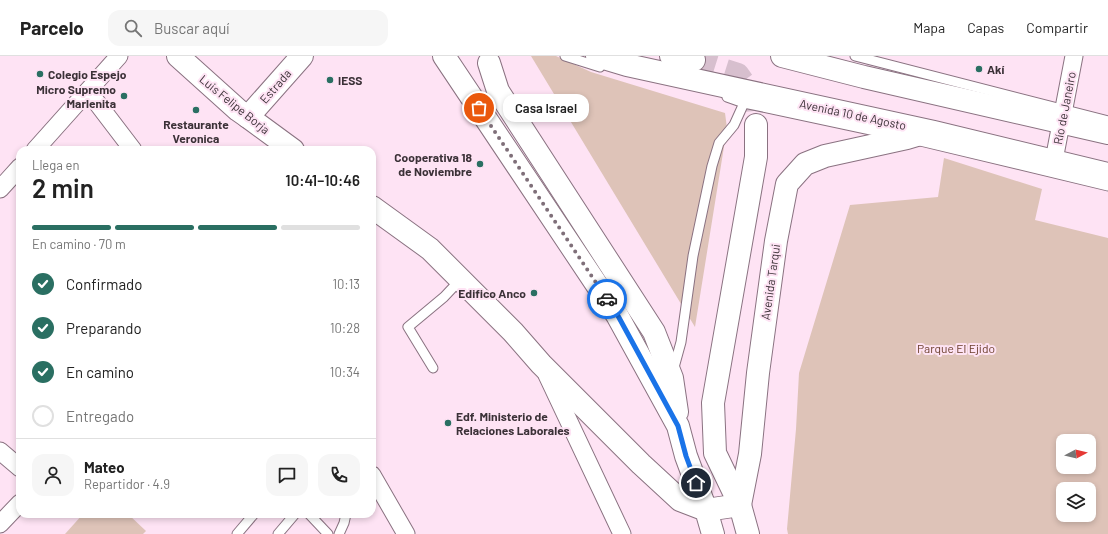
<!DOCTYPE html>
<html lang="es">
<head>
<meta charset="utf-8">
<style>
  body { margin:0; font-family:Barlow,sans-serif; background:#f6f6f6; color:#222; height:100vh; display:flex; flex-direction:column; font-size:15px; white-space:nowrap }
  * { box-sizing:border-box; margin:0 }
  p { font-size:13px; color:#767676 }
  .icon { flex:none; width:22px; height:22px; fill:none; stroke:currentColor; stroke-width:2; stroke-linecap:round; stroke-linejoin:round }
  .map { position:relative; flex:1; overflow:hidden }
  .panel { position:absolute; left:16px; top:90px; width:360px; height:372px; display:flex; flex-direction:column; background:#fff; border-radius:12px; box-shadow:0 2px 6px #0003 }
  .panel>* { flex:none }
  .needle { width:26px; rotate:83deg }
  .buttons { position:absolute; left:1056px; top:378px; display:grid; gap:8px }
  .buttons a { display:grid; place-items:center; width:40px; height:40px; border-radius:8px; background:#fff; box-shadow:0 2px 6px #0003; font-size:20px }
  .pin { position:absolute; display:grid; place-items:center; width:34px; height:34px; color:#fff; margin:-17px; border:2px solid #fff; border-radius:50%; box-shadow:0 1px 4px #0007 }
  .courier { position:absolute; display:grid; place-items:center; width:40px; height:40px; margin:-20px; border:3px solid #1a73e8; border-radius:50%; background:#fff; color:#222; box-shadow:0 1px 5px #0007 }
  .bubble { position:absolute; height:28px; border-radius:12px; background:#fff; box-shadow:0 2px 6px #0003; font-size:13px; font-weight:600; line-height:28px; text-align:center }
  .head em { font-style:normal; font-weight:600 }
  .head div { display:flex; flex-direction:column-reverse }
  .head { display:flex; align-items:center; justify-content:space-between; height:68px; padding:0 16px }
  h1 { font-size:26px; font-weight:600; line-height:30px }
  .bar { display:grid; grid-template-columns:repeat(4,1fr); gap:6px 4px; align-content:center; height:48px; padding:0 16px }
  .bar i { height:5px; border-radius:3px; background:#e0e0e0 }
  .bar .selected { background:#2a6f62 }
  .bar p { grid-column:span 4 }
  .line { display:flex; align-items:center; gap:10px; padding:0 16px; border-top:1px solid #e0e0e0 }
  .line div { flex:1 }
  .round { display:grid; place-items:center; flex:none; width:42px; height:42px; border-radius:12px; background:#f6f6f6 }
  ol { padding:0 16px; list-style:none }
  li { display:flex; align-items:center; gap:12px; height:44px }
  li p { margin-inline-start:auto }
  li .icon { padding:4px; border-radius:50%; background:#2a6f62; color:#fff; stroke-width:4 }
  li:last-child { color:#767676 }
  li i { width:22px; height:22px; border:2px solid #e0e0e0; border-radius:50% }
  header { display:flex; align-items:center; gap:24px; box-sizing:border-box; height:56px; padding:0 20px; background:#fff; border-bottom:1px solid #e0e0e0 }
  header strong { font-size:19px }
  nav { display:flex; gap:22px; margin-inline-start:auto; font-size:14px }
  .search { width:280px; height:36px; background:#f6f6f6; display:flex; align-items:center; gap:10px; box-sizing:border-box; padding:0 14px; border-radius:12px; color:#767676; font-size:15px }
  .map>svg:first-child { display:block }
  .green { fill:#dec3b8; fill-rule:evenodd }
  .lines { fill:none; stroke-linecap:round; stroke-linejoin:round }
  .primary-tunnel { stroke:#d7bfce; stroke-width:22; stroke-dasharray:22 11; stroke-linecap:butt }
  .service-casing { stroke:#8a7281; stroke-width:11 }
  .minor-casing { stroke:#8a7281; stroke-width:19 }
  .secondary-casing { stroke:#8a7281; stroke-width:24 }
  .primary-casing { stroke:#8a7281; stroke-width:24 }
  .service { stroke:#fff; stroke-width:9 }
  .minor { stroke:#fff; stroke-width:17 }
  .secondary { stroke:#fff; stroke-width:22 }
  .primary { stroke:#fff; stroke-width:22 }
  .done { stroke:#7f6f79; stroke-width:4; stroke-dasharray:0 7.2 }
  .route { stroke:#1a73e8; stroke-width:5 }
  .poi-dot { fill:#2a6f62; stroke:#fee3f4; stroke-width:1.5 }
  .labels { text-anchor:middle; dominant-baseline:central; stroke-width:4; stroke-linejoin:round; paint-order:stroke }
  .poi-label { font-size:12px; font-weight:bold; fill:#3b3137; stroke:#fee3f4; text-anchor:start }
  .street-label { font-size:12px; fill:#3b3137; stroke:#fee3f4 }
  .park-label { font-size:12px; fill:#693c29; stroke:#fee3f4 }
</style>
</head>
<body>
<header>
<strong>Parcelo</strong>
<div class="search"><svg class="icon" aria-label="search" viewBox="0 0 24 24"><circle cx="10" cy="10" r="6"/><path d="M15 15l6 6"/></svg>Buscar aquí</div>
<nav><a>Mapa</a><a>Capas</a><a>Compartir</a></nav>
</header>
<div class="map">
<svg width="1108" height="478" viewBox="0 0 1108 478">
  <rect width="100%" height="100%" fill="#fee3f4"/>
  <g class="green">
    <polygon points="531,0 556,0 591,16 725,57 727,72 695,271"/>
    <path d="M 944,102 L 1042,133 L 1035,164 L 1108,182 L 1108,478 L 788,478 L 787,473 L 796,373 L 799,317 L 850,149 L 938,141 ZM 1063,385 L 1089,385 L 1089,411 L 1063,411 ZM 1063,433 L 1089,433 L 1089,459 L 1063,459 Z"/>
    <polygon points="83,458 128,458 146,475 143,478 65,478"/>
  </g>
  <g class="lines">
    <polyline class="primary-tunnel" points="694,4 738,18 753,39 756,69"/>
    <g class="service-casing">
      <g id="service">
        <polyline points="565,0 600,11"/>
        <polyline points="855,0 1108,65"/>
        <polyline points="727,41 744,47 894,79"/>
        <polyline points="916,84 1108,130"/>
        <polyline points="433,312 408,271 444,241 460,224"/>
        <polyline points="673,315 681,286 693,200 712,110 719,87 734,69 744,47"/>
        <polyline points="309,458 328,478"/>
        <polyline points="237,478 254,458"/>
        <polyline points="278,478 295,458"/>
        <polyline points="339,478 344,467 346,458"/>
      </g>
    </g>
    <g class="minor-casing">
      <g id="minor">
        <polyline points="88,35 133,94"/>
        <polyline points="35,94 119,0"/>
        <polyline points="1054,104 1074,0"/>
        <polyline points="0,133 20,111"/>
        <polyline points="547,319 622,478"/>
        <polyline points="0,395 20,412"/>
        <polyline points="372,419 406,478"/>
        <polyline points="0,468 20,447"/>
      </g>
    </g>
    <g class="secondary-casing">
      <g id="secondary">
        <polyline points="248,61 293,94"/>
        <polyline points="372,151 430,193 513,276 541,308 641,408 680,444 706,454 713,478"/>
        <polyline points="740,449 748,478"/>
      </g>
    </g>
    <g class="primary-casing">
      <g id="primary">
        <polyline points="178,0 238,54 248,61 302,0"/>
        <polyline points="444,0 617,259 678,370 686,400 706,454 740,449"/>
        <polyline points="597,0 627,9 934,76 1108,118"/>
        <polyline points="671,0 694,4"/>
        <polyline points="782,0 864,21 1108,77"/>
        <polyline points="489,7 498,35 654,276 672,322 677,356"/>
        <polyline points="740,449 750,398 758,317 776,185 787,128 805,108 825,100 907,82 927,76"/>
        <polyline points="740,449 715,397 713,347 756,101 756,69"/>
      </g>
    </g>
    <use href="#service" class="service"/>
    <use href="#minor" class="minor"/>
    <use href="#secondary" class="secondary"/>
    <use href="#primary" class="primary"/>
  </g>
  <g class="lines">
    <polyline class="done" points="479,52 607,243"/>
    <polyline class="route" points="607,243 617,258 678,370 686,400 696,427"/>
  </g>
  <g class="poi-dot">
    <circle cx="979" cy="13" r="4"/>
    <circle cx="40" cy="18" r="4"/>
    <circle cx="330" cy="24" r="4"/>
    <circle cx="124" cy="40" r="4"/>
    <circle cx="196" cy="54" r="4"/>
    <circle cx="480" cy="108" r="4"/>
    <circle cx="534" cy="237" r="4"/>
    <circle cx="448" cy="367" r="4"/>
  </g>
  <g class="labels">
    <g class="poi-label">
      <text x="987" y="13">Akí</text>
      <text x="48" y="18">Colegio Espejo</text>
      <text x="338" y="24">IESS</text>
      <text x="116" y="33" text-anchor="end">Micro Supremo<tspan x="116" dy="14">Marlenita</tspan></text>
      <text x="196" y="68" text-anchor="middle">Restaurante<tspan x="196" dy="14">Veronica</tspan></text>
      <text x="472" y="101" text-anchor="end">Cooperativa 18<tspan x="472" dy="14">de Noviembre</tspan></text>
      <text x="526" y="237" text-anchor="end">Edifico Anco</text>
      <text x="456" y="360">Edf. Ministerio de<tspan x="456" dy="14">Relaciones Laborales</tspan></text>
    </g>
    <g class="street-label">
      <text transform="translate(275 30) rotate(-49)">Estrada</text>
      <text transform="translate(235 48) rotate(39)">Luis Felipe Borja</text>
      <text transform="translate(1064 52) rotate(-79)">Río de Janeiro</text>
      <text transform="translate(853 58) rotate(12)">Avenida 10 de Agosto</text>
      <text transform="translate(770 226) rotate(-82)">Avenida Tarqui</text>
    </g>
    <g class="park-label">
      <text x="956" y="292">Parque El Ejido</text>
    </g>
  </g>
</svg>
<div class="buttons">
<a><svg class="needle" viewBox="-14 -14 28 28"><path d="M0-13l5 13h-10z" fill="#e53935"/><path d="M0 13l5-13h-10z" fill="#767676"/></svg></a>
<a><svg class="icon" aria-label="layers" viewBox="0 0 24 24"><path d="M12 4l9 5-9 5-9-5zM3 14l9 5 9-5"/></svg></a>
</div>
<div class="pin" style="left:479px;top:52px;background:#ea580c"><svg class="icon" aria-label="bag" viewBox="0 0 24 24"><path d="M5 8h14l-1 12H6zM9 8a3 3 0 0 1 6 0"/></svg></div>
<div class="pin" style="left:696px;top:427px;background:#1f2937"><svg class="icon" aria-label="home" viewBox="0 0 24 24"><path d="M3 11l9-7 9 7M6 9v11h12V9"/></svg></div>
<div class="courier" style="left:607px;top:243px"><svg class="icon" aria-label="car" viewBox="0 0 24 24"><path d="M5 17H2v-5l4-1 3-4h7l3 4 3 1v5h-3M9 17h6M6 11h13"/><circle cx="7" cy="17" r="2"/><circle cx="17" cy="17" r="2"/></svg></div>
<div class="bubble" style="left:503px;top:38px;width:86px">Casa Israel</div>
<section class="panel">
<div class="head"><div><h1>2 min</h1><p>Llega en</p></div><em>10:41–10:46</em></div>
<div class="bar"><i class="selected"></i><i class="selected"></i><i class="selected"></i><i></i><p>En camino · 70 m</p></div>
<ol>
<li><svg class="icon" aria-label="check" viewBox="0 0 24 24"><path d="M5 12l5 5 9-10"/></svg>Confirmado<p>10:13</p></li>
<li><svg class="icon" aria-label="check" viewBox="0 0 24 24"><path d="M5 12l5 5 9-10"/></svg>Preparando<p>10:28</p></li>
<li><svg class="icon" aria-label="check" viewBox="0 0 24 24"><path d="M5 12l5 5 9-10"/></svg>En camino<p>10:34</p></li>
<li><i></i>Entregado</li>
</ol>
<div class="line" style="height:72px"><a class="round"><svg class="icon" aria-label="person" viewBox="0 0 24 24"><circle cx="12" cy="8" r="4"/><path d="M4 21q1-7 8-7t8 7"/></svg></a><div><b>Mateo</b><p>Repartidor · 4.9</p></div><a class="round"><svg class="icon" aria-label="chat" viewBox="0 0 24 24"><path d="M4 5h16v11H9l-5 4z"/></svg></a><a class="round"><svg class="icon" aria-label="phone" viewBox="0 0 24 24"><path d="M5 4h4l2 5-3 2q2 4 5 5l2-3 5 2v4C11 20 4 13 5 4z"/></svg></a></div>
</section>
</div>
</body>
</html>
